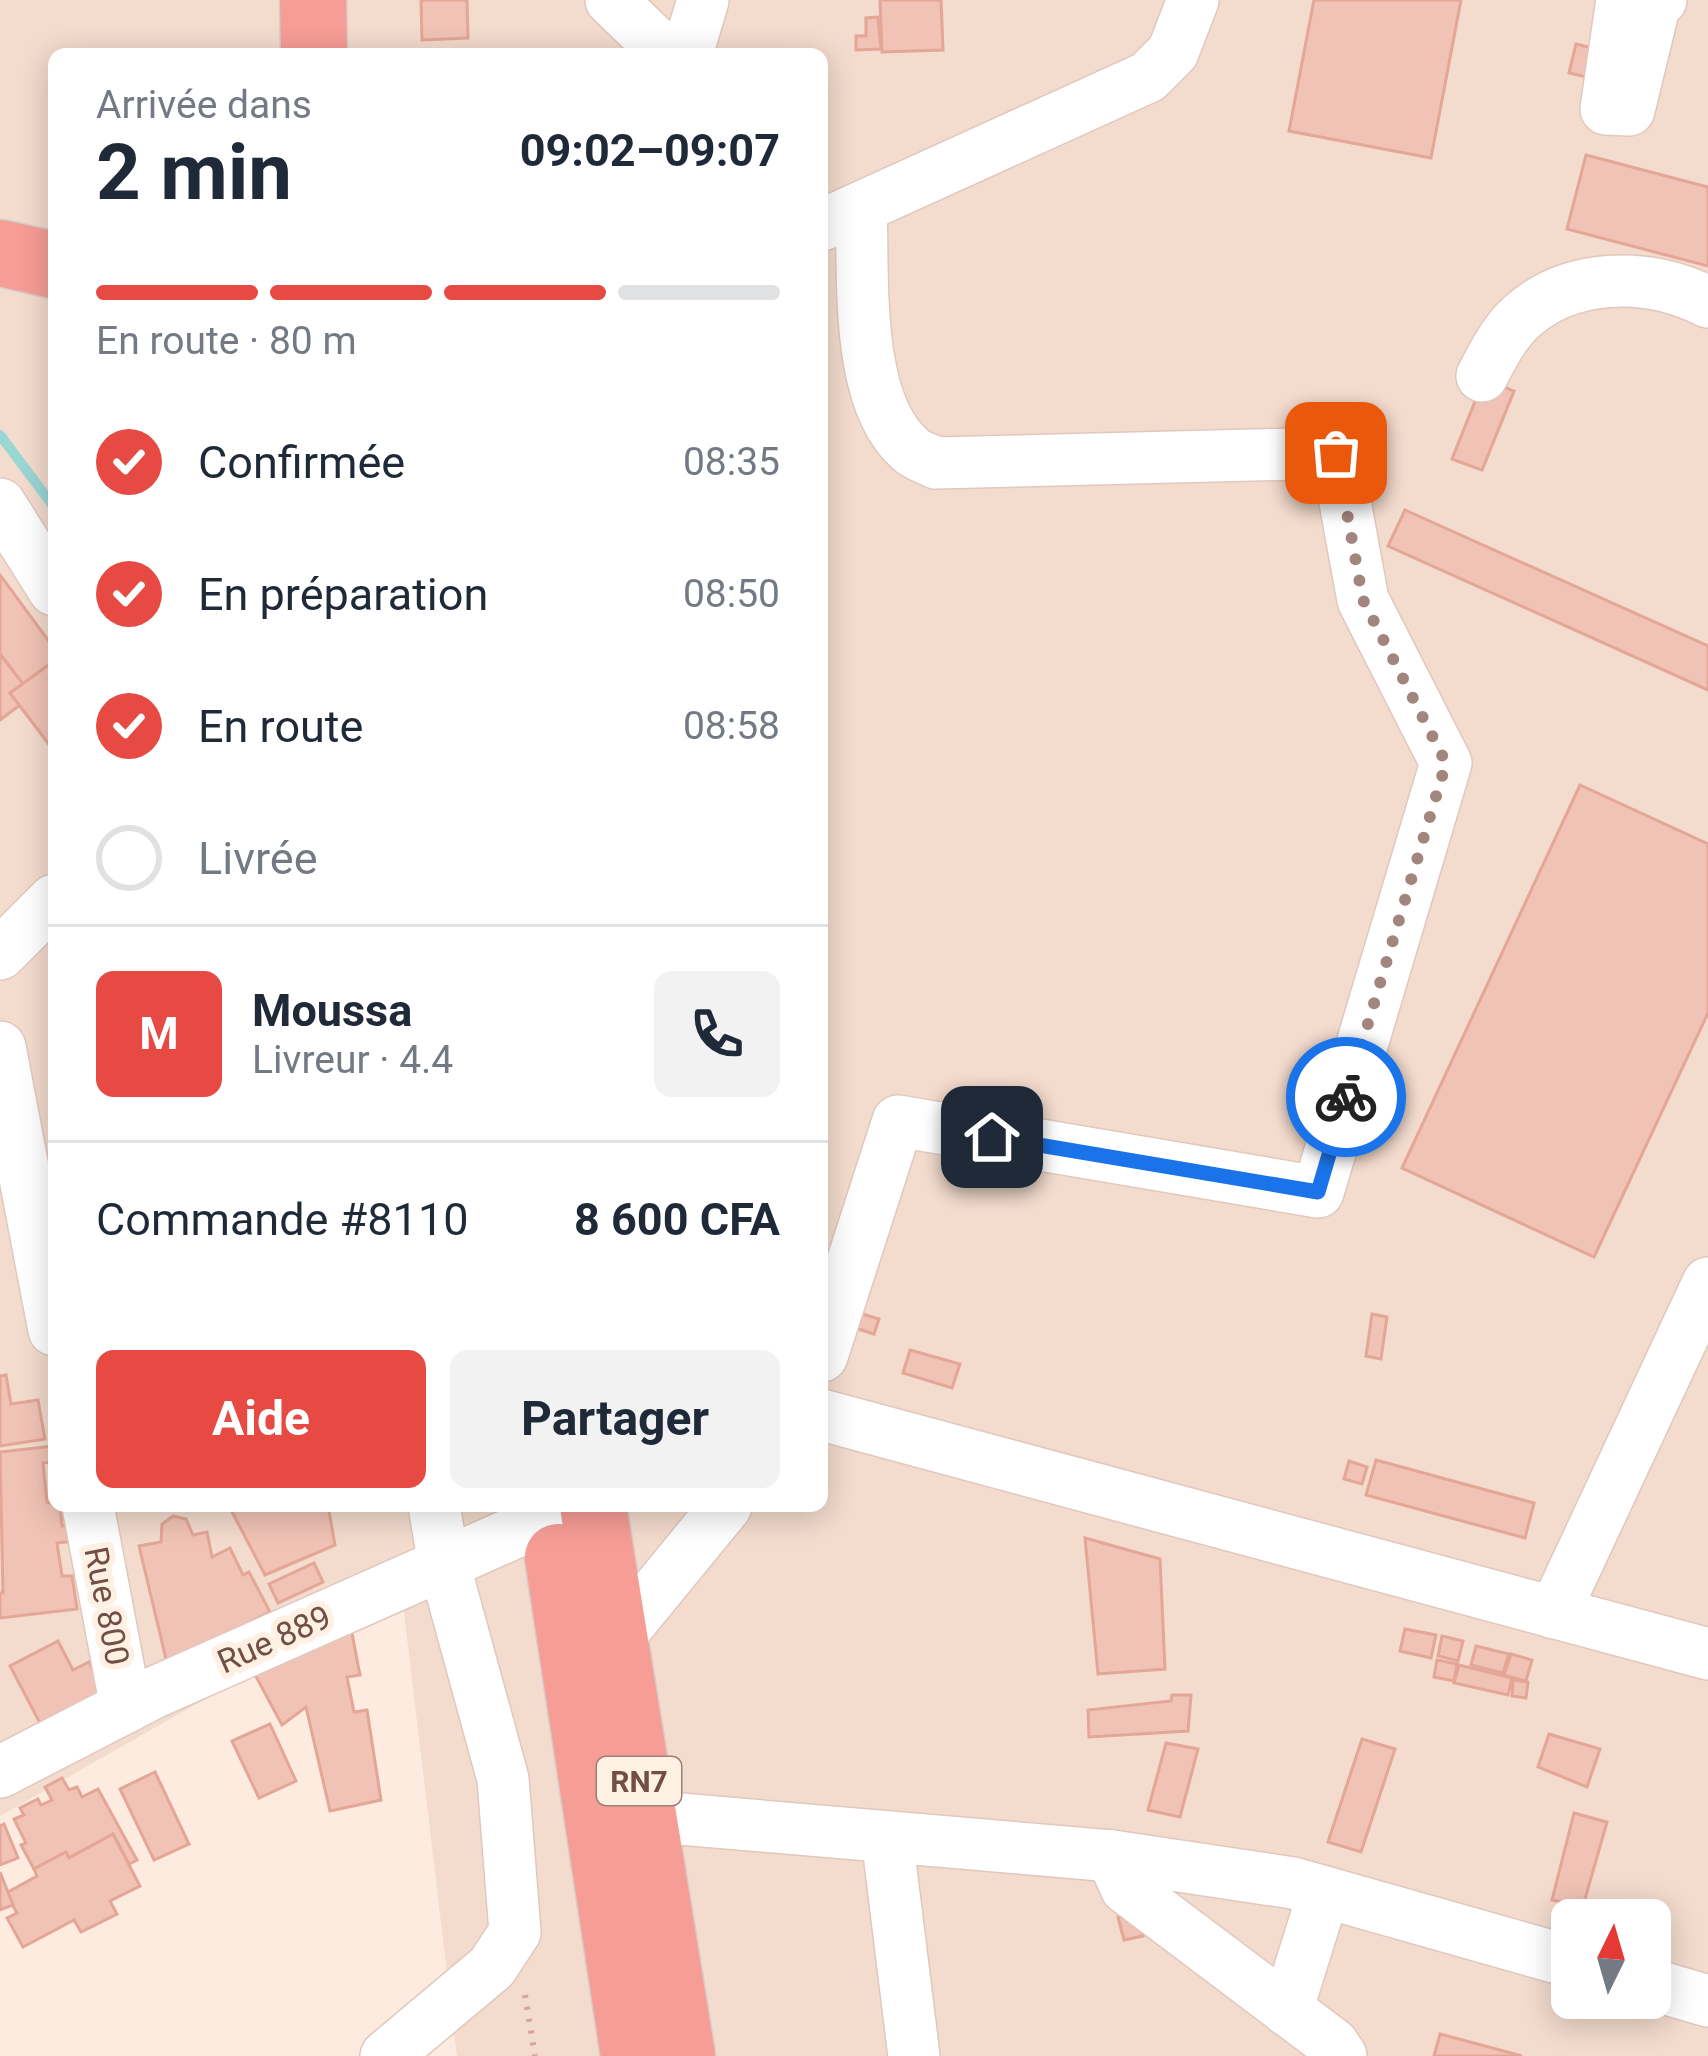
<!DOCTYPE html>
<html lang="fr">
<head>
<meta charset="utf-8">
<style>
  body { margin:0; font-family:Roboto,sans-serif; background:#f2f2f3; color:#1f2937; height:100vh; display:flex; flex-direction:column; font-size:45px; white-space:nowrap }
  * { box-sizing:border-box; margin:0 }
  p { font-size:39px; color:#747a83 }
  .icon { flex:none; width:66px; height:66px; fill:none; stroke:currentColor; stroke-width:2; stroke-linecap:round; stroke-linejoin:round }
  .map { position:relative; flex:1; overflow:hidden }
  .panel { position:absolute; left:48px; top:48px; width:780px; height:1464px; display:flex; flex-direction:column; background:#fff; border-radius:18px; box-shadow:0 6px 30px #0003 }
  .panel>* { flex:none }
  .needle { width:78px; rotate:5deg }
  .fabs { position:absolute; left:1551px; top:1899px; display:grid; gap:24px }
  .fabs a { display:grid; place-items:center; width:120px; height:120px; border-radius:18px; background:#fff; box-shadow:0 6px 30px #0003; font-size:60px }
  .pin { position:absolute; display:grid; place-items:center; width:102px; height:102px; color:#fff; margin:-51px; border-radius:24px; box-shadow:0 6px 18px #0006 }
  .courier { position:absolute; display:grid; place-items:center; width:120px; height:120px; margin:-60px; border:9px solid #1a73e8; border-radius:50%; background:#fff; color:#222; box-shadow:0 3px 15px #0007 }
  .headline em { font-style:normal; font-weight:700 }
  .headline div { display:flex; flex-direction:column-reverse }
  .headline { display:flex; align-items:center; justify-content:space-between; height:204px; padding:0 48px }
  h1 { font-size:78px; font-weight:700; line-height:90px }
  .bar { display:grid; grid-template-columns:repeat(4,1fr); gap:18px 12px; align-content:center; height:144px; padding:0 48px }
  .bar i { height:15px; border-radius:9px; background:#e0e1e3 }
  .bar .active { background:#e64a43 }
  .bar p { grid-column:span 4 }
  .line { display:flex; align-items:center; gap:30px; padding:0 48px; border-top:3px solid #e0e1e3 }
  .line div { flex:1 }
  .round { display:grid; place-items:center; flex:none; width:126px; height:126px; border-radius:18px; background:#f2f2f3 }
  ol { padding:0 48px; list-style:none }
  li { display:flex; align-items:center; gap:36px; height:132px }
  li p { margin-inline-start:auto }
  li .icon { padding:12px; border-radius:50%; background:#e64a43; color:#fff; stroke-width:4 }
  li:last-child { color:#747a83 }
  li i { width:66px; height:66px; border:6px solid #e0e1e3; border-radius:50% }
  .button { display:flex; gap:24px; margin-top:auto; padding:24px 48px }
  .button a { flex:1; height:138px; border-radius:18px; background:#e64a43; color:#fff; font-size:48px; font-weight:700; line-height:138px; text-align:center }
  .button a+a { background:#f2f2f3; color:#1f2937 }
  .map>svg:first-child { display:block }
  .residential { fill:#f3dbcd; fill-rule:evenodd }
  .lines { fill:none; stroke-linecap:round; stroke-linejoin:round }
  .stream { stroke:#9ad6d4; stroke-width:10 }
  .building { fill:#f1c3b6; stroke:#e3a697; stroke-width:3 }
  .minor-casing { stroke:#e1c8be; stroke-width:54 }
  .highway-casing { stroke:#d7cdcb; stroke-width:69 }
  .path { stroke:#d5a69a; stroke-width:6; stroke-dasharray:3 9; stroke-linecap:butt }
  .minor { stroke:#fff; stroke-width:51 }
  .highway { stroke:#f69d95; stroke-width:66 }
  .done { stroke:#a2857c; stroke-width:12; stroke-dasharray:0 21.6 }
  .route { stroke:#1a73e8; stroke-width:15 }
  .labels { text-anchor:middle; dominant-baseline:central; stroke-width:12; stroke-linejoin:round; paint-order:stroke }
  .shield { fill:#fff0e4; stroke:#9c7f76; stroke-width:3 }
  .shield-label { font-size:30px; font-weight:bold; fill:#714e47 }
  .street-label { font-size:33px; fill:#714e47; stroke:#fff0e4 }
</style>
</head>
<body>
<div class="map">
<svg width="1708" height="2056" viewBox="0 0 1708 2056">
  <rect width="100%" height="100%" fill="#fcebde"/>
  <path class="residential" d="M 0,0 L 1708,0 L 1708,2056 L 457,2056 L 401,1587 L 0,1816 ZM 54,54 L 822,54 L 822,1506 L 54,1506 ZM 1572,1920 L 1650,1920 L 1650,1998 L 1572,1998 Z"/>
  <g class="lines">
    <polyline class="stream" points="0,435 54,507"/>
  </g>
  <g class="building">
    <polygon points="421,0 467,0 468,38 422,40"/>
    <polygon points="880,0 941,0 943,50 882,52"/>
    <polygon points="1314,0 1461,0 1431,158 1289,131"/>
    <polygon points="878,17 881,49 856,50 856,36 866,36 866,18"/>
    <polygon points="1576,44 1605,51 1598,80 1569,73"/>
    <polygon points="1586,155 1708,187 1708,266 1567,229"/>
    <polygon points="1484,379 1514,391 1482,470 1452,459"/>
    <polygon points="1405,510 1708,646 1708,690 1388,546"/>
    <polygon points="0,575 54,648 54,661 23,684 0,654"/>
    <polygon points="0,654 23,684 10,693 20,705 0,720"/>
    <polygon points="54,661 54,751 10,693"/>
    <polygon points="1580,785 1708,844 1708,1013 1594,1257 1402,1168"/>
    <polygon points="859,1313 879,1319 874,1334 855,1328"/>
    <polygon points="1372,1314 1387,1317 1381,1359 1366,1356"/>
    <polygon points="910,1350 960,1364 952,1388 903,1373"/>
    <polygon points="6,1375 11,1404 38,1400 45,1439 0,1446 0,1376"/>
    <polygon points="54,1446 54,1462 43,1463 47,1502 60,1506 62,1526 73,1524 75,1541 57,1543 62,1576 72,1576 77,1609 0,1618 0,1593 3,1593 0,1452"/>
    <polygon points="1376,1460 1534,1503 1525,1538 1366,1495"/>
    <polygon points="1349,1461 1367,1467 1362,1484 1344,1479"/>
    <polygon points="229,1506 328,1506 335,1545 265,1575"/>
    <polygon points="173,1516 186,1519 193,1535 207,1532 212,1557 230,1548 243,1575 249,1572 270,1612 167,1663 139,1546 161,1542 162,1524"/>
    <polygon points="1085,1538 1160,1559 1165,1669 1098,1674"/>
    <polygon points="314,1563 323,1582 278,1603 269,1584"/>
    <polygon points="350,1623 360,1675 347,1677 354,1712 367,1710 381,1800 330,1811 306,1707 282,1725 252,1669"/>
    <polygon points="1405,1629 1436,1635 1431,1658 1400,1651"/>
    <polygon points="1442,1636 1463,1641 1458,1661 1438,1656"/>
    <polygon points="58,1641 73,1670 89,1662 105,1692 41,1725 10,1666"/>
    <polygon points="1476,1646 1509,1654 1503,1673 1471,1665"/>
    <polygon points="1511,1654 1532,1660 1526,1681 1504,1675"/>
    <polygon points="1437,1660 1457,1664 1454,1681 1434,1677"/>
    <polygon points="1459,1665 1512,1678 1508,1695 1454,1683"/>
    <polygon points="1513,1680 1528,1682 1526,1698 1512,1696"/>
    <polygon points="1172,1695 1191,1695 1188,1731 1089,1737 1088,1710 1171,1701"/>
    <polygon points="270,1724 296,1781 259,1798 232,1741"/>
    <polygon points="1549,1734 1600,1749 1587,1787 1538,1767"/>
    <polygon points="1362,1739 1395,1749 1361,1852 1328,1842"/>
    <polygon points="1166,1743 1198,1749 1180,1817 1148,1810"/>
    <polygon points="155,1772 189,1844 154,1860 120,1789"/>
    <polygon points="62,1778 69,1790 77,1787 82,1797 98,1789 137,1860 129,1864 113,1834 69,1858 66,1852 34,1869 21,1845 26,1843 14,1819 24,1815 20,1808 38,1799 41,1805 52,1800 45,1787"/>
    <polygon points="1574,1813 1607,1822 1583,1906 1552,1900"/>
    <polygon points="4,1824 18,1858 0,1865 0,1826"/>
    <polygon points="113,1834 140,1886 110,1901 117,1914 81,1932 74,1920 23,1947 7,1918 17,1913 6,1893 37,1876 34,1869 66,1852 69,1858"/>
    <polygon points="0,1872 13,1905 0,1910"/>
    <polygon points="1138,1912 1143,1936 1124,1940 1118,1917"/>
    <polygon points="1440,2034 1522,2056 1434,2056"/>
  </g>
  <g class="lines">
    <g class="minor-casing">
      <g id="minor">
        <polyline points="611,0 667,54"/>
        <polyline points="1622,0 1606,109 1629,110 1655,3 1661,0"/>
        <polyline points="687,54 703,0"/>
        <polyline points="822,225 1148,77 1173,52 1193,0"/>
        <path d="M 1482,376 C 1492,357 1502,337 1517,321 C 1567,272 1647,271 1708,302"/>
        <polyline points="0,504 54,590"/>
        <polyline points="0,954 54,900"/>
        <polyline points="0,1047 54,1330"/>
        <path d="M 822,1356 L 898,1121 L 1318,1192 L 1446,763 L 1363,600 L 1336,453 L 936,463 C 929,459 917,456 911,450 C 854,402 864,277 861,208"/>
        <polyline points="822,1415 1708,1654"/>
        <polyline points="88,1506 126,1707"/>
        <polyline points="1554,1613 1708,1283"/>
        <polyline points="617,1639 726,1506"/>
        <polyline points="0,1772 153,1693 552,1516"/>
        <polyline points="645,1816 1112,1856 1293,1883 1572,1962"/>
        <polyline points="887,1837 914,2056"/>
        <polyline points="1112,1856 1126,1888 1333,2044 1341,2056"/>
        <polyline points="1650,1984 1708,2001"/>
        <polyline points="1287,2010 1324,1892"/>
        <polyline points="386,2056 492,1967 515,1932 503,1779 444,1564 434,1506"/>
      </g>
    </g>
    <g class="highway-casing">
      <g id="highway">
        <polyline points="313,0 314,54"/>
        <polyline points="0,253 54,265"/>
        <polyline points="593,1506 682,2056"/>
        <polyline points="558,1557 634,2056"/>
      </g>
    </g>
    <polyline class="path" points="525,1995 535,2056"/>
    <use href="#minor" class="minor"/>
    <use href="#highway" class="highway"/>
  </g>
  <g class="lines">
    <polyline class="done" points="1336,453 1363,600 1446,763 1346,1097"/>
    <polyline class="route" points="992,1137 1318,1192 1346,1097"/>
  </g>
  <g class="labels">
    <rect class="shield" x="597" y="1757" width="84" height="48" rx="9"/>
    <g class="shield-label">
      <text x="639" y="1781">RN7</text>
    </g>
    <g class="street-label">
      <text transform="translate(107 1606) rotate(79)">Rue 800</text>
      <text transform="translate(274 1639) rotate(-24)">Rue 889</text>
    </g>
  </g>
</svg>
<div class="fabs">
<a><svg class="needle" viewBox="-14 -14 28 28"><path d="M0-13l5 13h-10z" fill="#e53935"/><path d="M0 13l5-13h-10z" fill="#747a83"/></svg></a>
</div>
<div class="pin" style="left:1336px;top:453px;background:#ea580c"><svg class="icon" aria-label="bag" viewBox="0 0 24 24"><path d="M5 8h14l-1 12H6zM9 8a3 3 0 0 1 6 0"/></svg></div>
<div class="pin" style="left:992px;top:1137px;background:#1f2937"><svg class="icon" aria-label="home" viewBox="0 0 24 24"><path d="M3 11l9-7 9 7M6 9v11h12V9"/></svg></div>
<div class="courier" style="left:1346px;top:1097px"><svg class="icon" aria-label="bike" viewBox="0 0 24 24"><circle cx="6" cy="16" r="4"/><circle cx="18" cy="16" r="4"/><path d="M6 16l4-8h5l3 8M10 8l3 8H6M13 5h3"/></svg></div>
<section class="panel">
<div class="headline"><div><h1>2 min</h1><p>Arrivée dans</p></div><em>09:02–09:07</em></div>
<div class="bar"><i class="active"></i><i class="active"></i><i class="active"></i><i></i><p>En route · 80 m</p></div>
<ol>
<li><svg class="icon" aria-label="check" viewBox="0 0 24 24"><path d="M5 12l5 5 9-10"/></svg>Confirmée<p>08:35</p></li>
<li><svg class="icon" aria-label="check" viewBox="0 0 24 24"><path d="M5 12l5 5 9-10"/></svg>En préparation<p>08:50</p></li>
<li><svg class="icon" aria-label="check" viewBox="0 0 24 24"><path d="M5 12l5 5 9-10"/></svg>En route<p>08:58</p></li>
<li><i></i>Livrée</li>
</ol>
<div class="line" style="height:216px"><b class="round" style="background:#e64a43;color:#fff">M</b><div><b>Moussa</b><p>Livreur · 4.4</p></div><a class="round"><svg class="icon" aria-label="phone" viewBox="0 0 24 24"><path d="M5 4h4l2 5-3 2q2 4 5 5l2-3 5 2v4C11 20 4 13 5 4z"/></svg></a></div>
<div class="line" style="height:156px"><div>Commande #8110</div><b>8 600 CFA</b></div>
<div class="button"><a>Aide</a><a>Partager</a></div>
</section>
</div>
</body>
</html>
